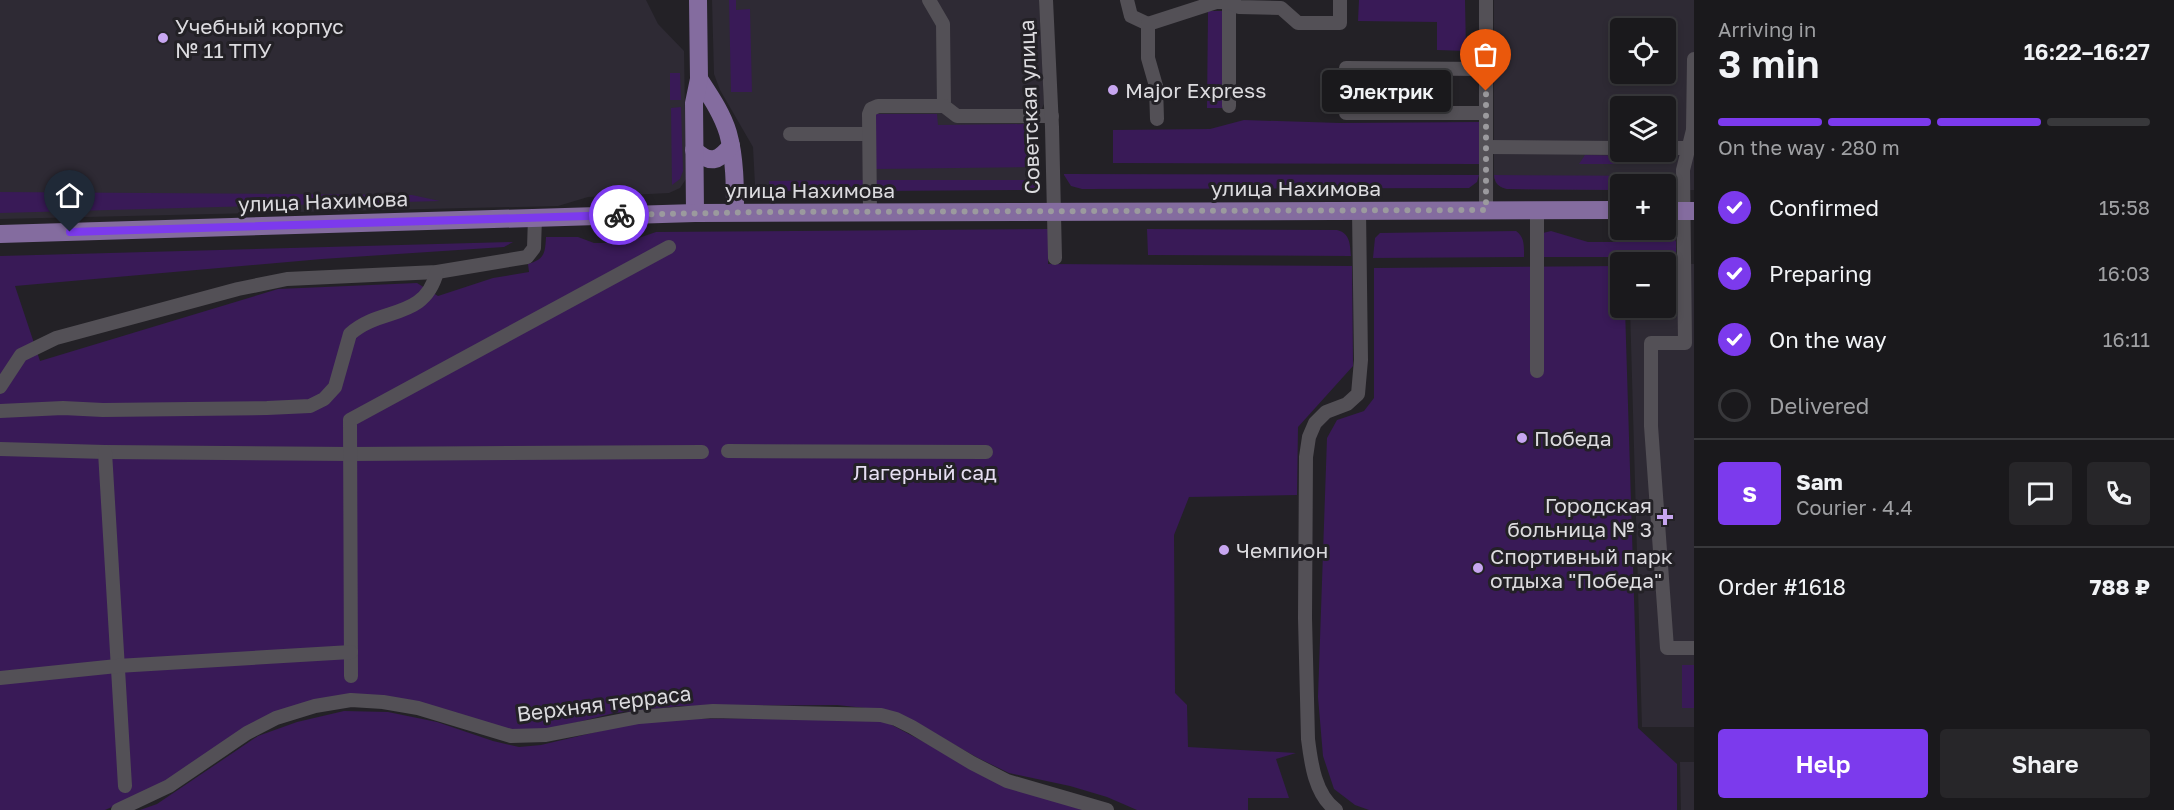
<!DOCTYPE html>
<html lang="en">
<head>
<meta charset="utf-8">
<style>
  body { margin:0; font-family:"Golos Text",sans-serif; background:#272629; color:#f1f3f6; height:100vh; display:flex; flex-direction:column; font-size:22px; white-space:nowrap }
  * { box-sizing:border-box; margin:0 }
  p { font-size:20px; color:#9fa0a3 }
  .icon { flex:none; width:33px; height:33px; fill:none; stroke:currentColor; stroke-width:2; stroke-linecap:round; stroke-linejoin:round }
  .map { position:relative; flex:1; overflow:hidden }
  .side { display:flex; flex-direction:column; background:#1a191c; width:480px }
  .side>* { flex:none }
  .tools { position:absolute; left:1610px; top:18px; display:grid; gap:12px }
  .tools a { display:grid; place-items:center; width:66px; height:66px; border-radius:6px; background:#1a191c; box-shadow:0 3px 9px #0003,0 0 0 2px #38383b; font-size:30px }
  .pin { position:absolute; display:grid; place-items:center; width:51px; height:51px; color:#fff; margin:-62px -26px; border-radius:50% 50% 50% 0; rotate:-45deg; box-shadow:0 0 6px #0007 }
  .pin .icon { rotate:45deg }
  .courier { position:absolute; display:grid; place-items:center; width:60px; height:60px; margin:-30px; border:4px solid #7c3aed; border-radius:50%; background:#fff; color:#222; box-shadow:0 2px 8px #0007 }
  .bubble { position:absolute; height:42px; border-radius:6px; background:#1a191c; box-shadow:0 3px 9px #0003,0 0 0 2px #38383b; font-size:20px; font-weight:600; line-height:42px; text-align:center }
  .headline em { font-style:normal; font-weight:600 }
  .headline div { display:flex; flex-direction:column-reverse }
  .headline { display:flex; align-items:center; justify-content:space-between; height:102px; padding:0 24px }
  h1 { font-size:39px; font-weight:600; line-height:45px }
  .bar { display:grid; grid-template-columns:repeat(4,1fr); gap:9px 6px; align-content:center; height:72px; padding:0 24px }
  .bar i { height:8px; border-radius:4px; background:#38383b }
  .bar .current { background:#7c3aed }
  .bar p { grid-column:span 4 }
  .line { display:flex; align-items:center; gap:15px; padding:0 24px; border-top:2px solid #38383b }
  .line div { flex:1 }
  .round { display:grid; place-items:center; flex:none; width:63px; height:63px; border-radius:6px; background:#272629 }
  ol { padding:0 24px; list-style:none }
  li { display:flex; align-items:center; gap:18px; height:66px }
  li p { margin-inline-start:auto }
  li .icon { padding:6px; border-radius:50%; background:#7c3aed; color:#fff; stroke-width:4 }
  li:last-child { color:#9fa0a3 }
  li i { width:33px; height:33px; border:3px solid #38383b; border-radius:50% }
  .button { display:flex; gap:12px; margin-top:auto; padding:12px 24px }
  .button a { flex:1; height:69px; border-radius:6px; background:#7c3aed; color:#fff; font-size:24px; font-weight:600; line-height:69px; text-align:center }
  .button a+a { background:#272629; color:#f1f3f6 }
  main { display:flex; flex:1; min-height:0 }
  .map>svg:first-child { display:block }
  .built { fill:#2e2a34; fill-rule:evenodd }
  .green { fill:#391a57 }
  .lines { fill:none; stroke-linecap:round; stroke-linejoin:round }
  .minor { stroke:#535056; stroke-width:14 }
  .major { stroke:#846c9f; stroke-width:18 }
  .done { stroke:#9b9a9e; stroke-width:6; stroke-dasharray:0 10.8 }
  .route { stroke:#7c3aed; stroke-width:8 }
  .poi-dot { fill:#c7a6f0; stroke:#232126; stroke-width:2 }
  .labels { text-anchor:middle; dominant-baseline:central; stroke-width:6; stroke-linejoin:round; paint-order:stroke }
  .poi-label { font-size:21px; fill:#dcdbdf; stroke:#232126; text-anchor:start }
  .street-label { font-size:21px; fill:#dcdbdf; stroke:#232126 }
  .park-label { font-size:21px; fill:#e6def2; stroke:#232126 }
</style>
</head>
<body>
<main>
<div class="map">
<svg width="1694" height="810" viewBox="0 0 1694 810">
  <rect width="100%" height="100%" fill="#232126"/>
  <g class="built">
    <polygon points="0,0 646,0 658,24 684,51 686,179 680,188 669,193 588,197 558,206 0,219"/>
    <polygon points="712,0 1039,0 1044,104 1041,110 1037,112 1036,186 1029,190 757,190 755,185 753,147 720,90 714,74"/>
    <path d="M 1494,0 L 1694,0 L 1694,190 L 1665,190 L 1665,184 L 1620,184 L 1620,190 L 1507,189 L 1501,187 L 1496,183 L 1494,178 ZM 1620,28 L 1665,28 L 1665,74 L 1620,74 ZM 1620,106 L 1665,106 L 1665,152 L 1620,152 Z"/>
    <polygon points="1665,264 1694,264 1694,727 1642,727 1630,308 1665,308"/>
    <polygon points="1680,762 1694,762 1694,810 1681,810"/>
  </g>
  <g class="green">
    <polygon points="729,0 736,0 736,10 750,9 752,92 731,92"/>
    <polygon points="1359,0 1465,0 1466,51 1437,50 1437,22 1358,21"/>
    <polygon points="1208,11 1224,11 1223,108 1207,108"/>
    <polygon points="670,73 680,73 681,100 670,100"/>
    <polygon points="681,107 683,171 680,179 672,185 671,108"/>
    <polygon points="874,114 937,114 938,125 1029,124 1029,167 875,169"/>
    <polygon points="1244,120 1340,123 1479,122 1479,164 1113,163 1113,130 1210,129"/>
    <polygon points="1585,155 1627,156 1632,164 1579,164"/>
    <polygon points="1064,175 1064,174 1479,175 1477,182 1469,188 1082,189 1071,186"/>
    <path d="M 1494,175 L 1673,176 L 1671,184 L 1665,189 L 1665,184 L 1620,184 L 1620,190 L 1507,189 C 1499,187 1495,184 1494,175 Z"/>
    <polygon points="864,180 864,191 769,191 769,181"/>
    <path d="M 874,180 L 1037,180 C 1037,186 1035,189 1029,190 L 874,191 Z"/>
    <polygon points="0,192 412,195 440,201 0,213"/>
    <path d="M 1048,229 L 1048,264 L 1352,266 L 1353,366 L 1298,427 L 1297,495 L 1189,497 L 1174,535 L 1175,693 L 1187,705 L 1188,747 L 1296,753 L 1276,759 L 1289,798 L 1248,798 L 1248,810 L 1137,810 L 1107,797 L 1070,786 L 1009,773 L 978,758 L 914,722 L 884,710 L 837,705 L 680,706 L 614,713 L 543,731 L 496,728 L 448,713 L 311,701 L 168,782 L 105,810 L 0,810 L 0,256 L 513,242 L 504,247 L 322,259 L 15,286 L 40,361 L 278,289 L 417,283 L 438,296 L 493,278 L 529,272 L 528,264 C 545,259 545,253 546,237 L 578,237 L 594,243 L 624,243 L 656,232 Z"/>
    <path d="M 1147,229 L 1337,230 C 1350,233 1350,244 1351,256 L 1148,255 Z"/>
    <path d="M 1516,231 C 1525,237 1524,247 1524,257 L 1373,258 L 1375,238 L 1380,233 Z"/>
    <polygon points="1551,231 1588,242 1632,242 1669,232 1674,235 1676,242 1676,257 1542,257 1543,233"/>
    <polygon points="1620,266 1620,308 1625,308 1638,728 1677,764 1677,810 1369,810 1355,805 1334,789 1323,756 1318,697 1327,438 1337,420 1364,411 1374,398 1374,268"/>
    <rect x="1682" y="665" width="12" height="43"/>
    <polygon points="344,711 388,712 437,722 493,741 519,747 541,745 630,724 670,719 815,718 867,719 886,722 926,743 1084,810 140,810 157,804 258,736 297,722"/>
  </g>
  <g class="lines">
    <g class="minor">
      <polyline points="929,0 943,24 944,106 957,116 1052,116"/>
      <polyline points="1046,0 1052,127 1055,258"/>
      <polyline points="1127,0 1131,16 1148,24"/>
      <polyline points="1229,0 1229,106"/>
      <polyline points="1694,59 1693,130 1683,170 1685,343 1651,343 1651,426 1667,648 1694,648"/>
      <polyline points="1486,113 1346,113 1346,68 1486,69"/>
      <polyline points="1157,119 1156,86 1148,58 1148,24 1216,2 1229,2 1239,7 1281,8 1298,23 1340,23 1340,0"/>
      <polyline points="790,134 869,134"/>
      <polyline points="1486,147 1620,148"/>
      <polyline points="1665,148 1694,148"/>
      <polyline points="1486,210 1486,0"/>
      <polyline points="870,212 869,114 871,109 878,106 944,106"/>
      <polyline points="1537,371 1537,210"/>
      <polyline points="0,387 21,355 56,338 238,289 287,279 437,272 527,257 534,248 535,217"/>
      <path d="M 0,411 L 63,408 L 103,410 L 267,408 L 310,406 L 324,399 L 335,387 L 350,334 C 381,306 424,321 437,272"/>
      <polyline points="0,449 105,452 350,454 702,452"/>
      <polyline points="728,451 986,452"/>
      <polyline points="105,452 125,786"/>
      <polyline points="351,676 350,420 669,247"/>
      <polyline points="0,678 117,666 351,652"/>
      <polyline points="118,810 169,786 247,733 276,718 315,706 351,700 383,702 418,708 511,736 546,735 639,717 713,711 881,715 896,719 912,727 972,763 1007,781 1107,810"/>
      <path d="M 1336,810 C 1315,795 1311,763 1308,739 L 1305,618 L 1306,457 L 1309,437 L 1315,423 L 1326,412 L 1347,404 L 1358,394 L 1361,360 L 1359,210"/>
    </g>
    <g class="major">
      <path d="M 699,79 C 710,96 722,113 728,133 C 735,158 735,186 735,212"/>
      <path d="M 694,150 C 710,164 718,162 731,146"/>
      <polyline points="1665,211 1694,211"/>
      <polyline points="695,213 694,103 699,79 698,0"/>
      <polyline points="0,234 695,213 1620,210"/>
    </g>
  </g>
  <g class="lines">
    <polyline class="done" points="619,215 760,212 1486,210 1486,91"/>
    <polyline class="route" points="70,232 619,215"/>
  </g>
  <g class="poi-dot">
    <circle cx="163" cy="38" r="6"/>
    <circle cx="1113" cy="90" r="6"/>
    <circle cx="1522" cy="438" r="6"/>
    <path d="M1662 508h6v6h6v6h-6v6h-6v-6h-6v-6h6z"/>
    <circle cx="1224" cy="550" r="6"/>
    <circle cx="1478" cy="568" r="6"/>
  </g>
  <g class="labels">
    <g class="poi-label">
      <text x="175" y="26">Учебный корпус<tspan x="175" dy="24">№ 11 ТПУ</tspan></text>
      <text x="1125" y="90">Major Express</text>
      <text x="1534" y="438">Победа</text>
      <text x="1652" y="505" text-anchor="end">Городская<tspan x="1652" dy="24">больница № 3</tspan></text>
      <text x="1236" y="550">Чемпион</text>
      <text x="1490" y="556">Спортивный парк<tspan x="1490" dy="24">отдыха "Победа"</tspan></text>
    </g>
    <g class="street-label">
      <text transform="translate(1029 107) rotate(-92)">Советская улица</text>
      <text x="1296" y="188">улица Нахимова</text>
      <text x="810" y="190">улица Нахимова</text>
      <text transform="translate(323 201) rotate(-2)">улица Нахимова</text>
      <text transform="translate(604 703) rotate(-7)">Верхняя терраса</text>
    </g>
    <g class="park-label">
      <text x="925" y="472">Лагерный сад</text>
    </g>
  </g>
</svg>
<div class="tools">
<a><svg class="icon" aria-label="locate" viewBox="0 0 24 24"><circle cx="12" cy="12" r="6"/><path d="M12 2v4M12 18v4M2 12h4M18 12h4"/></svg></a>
<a><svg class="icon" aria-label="layers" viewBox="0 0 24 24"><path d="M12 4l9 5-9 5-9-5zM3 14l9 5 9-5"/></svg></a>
<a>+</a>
<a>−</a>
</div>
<div class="pin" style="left:1486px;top:91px;background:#ea580c"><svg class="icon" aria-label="bag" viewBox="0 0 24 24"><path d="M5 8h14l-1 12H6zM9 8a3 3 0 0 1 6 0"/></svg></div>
<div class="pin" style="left:70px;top:232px;background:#1f2937"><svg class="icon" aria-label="home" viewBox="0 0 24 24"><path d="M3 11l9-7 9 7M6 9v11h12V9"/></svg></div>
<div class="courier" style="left:619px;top:215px"><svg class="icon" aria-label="bike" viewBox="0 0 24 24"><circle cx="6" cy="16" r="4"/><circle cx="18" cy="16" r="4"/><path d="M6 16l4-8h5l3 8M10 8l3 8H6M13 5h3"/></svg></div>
<div class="bubble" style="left:1322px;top:70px;width:129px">Электрик</div>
</div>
<section class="side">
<div class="headline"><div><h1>3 min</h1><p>Arriving in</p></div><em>16:22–16:27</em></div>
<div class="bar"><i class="current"></i><i class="current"></i><i class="current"></i><i></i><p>On the way · 280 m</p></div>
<ol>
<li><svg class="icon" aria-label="check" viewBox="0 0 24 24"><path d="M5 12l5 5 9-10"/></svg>Confirmed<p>15:58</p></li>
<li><svg class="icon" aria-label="check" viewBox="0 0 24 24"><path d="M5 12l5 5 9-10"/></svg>Preparing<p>16:03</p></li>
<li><svg class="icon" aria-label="check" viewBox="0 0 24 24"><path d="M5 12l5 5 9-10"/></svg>On the way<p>16:11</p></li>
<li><i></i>Delivered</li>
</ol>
<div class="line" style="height:108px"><b class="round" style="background:#7c3aed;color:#fff">S</b><div><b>Sam</b><p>Courier · 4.4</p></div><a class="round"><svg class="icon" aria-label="chat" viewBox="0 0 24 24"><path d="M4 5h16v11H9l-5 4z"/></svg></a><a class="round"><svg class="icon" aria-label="phone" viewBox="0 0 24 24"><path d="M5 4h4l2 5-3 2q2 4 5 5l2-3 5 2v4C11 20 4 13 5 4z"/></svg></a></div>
<div class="line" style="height:78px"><div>Order #1618</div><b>788 ₽</b></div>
<div class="button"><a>Help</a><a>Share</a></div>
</section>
</main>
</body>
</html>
